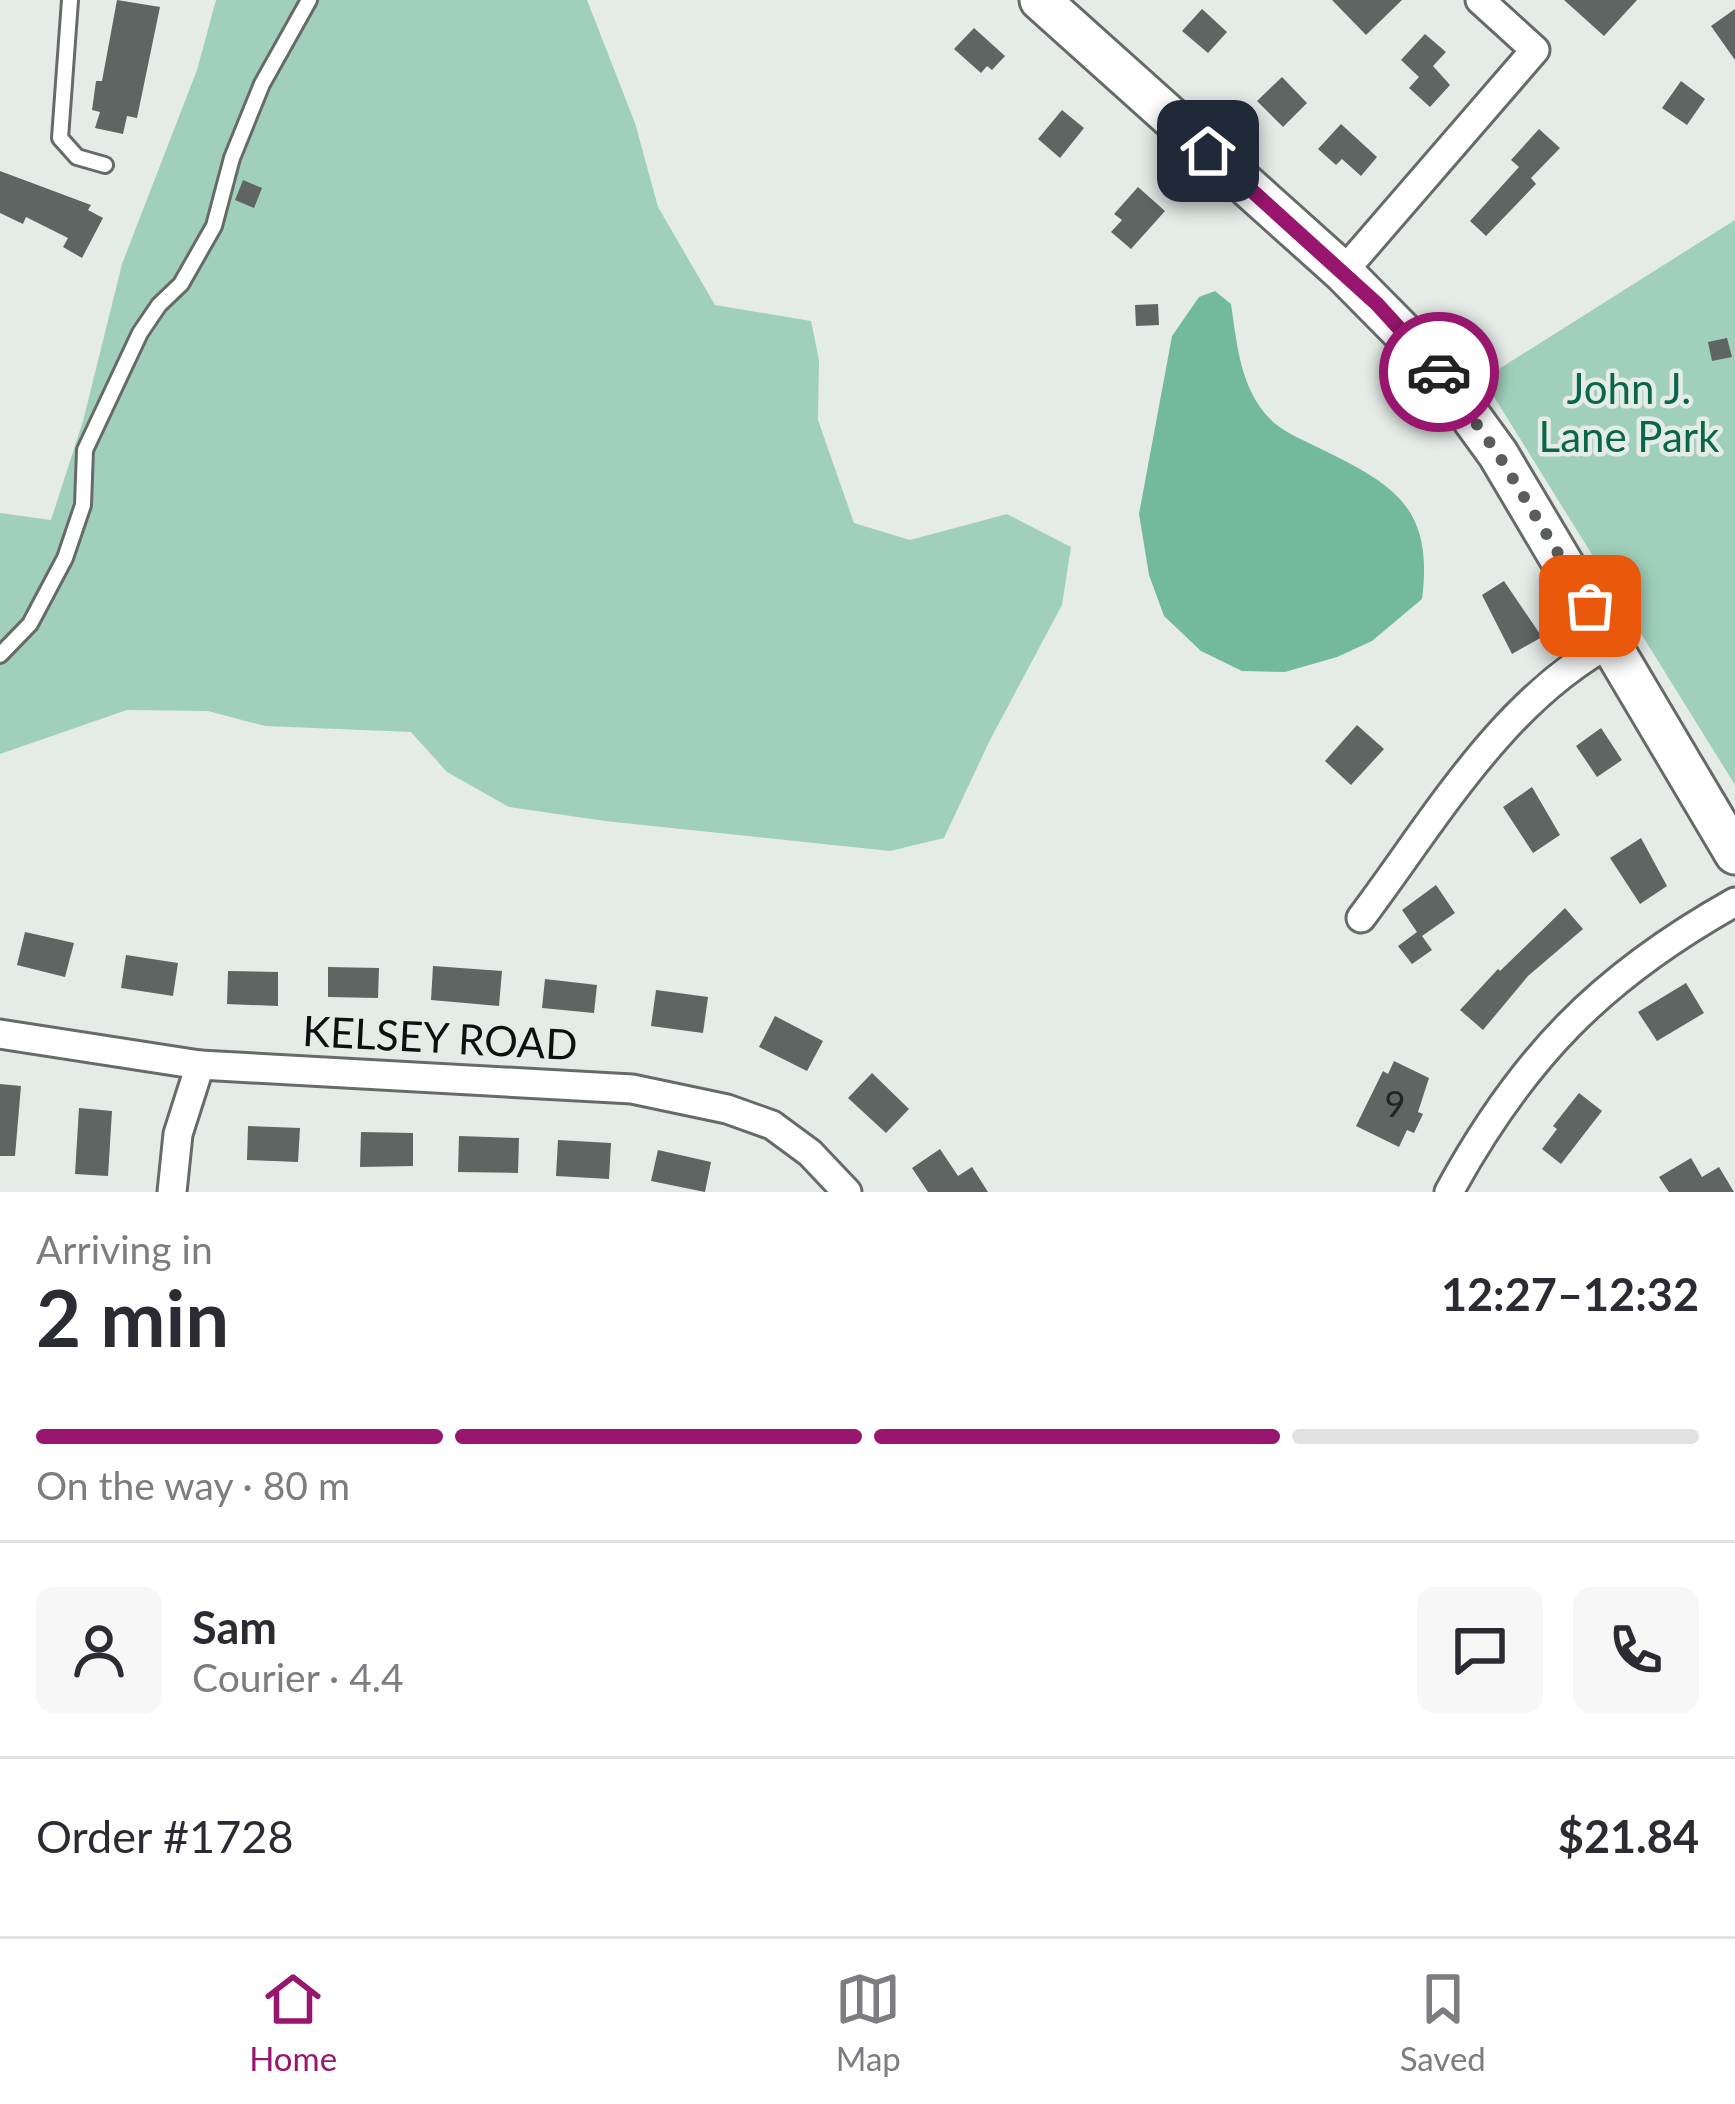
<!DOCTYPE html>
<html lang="en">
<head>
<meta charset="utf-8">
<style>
  body { margin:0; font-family:Lato,sans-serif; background:#f7f7f7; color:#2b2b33; height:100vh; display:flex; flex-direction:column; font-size:45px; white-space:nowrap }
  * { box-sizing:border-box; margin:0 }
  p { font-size:39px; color:#7c7c81 }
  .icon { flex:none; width:66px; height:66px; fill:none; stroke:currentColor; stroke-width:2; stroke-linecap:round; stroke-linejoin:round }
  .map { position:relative; height:1192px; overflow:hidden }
  .sheet { display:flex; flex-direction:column; background:#fff; flex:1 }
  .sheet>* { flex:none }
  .pin { position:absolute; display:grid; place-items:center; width:102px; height:102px; color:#fff; margin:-51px; border-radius:24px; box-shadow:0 6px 18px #0006 }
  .courier { position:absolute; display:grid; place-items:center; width:120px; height:120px; margin:-60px; border:9px solid #98166d; border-radius:50%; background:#fff; color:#222; box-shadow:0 3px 15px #0007 }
  .overview em { font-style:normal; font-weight:700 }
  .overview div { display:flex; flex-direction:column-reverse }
  .overview { display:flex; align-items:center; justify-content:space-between; height:204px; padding:0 36px }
  h1 { font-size:78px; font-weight:700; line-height:90px }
  .bar { display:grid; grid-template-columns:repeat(4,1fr); gap:18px 12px; align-content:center; height:144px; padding:0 36px }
  .bar i { height:15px; border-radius:9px; background:#e1e1e2 }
  .bar .selected { background:#98166d }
  .bar p { grid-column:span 4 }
  .line { display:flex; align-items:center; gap:30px; padding:0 36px; border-top:3px solid #e1e1e2 }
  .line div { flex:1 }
  .round { display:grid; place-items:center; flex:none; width:126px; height:126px; border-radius:18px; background:#f7f7f7 }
  .tab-bar { display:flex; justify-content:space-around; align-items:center; height:168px; border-top:3px solid #e1e1e2; background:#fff; font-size:33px; color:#7c7c81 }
  .tab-bar a { display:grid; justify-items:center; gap:6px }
  .tab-bar .selected { color:#98166d }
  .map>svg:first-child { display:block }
  .green { fill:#a0d0bb }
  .water { fill:#73ba9d }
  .building { fill:#5f6562 }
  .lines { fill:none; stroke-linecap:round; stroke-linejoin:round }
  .lane-casing { stroke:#666b69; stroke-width:20 }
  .street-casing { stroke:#666b69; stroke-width:33 }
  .secondary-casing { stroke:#666b69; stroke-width:45 }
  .lane { stroke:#fff; stroke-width:14 }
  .street { stroke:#fff; stroke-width:27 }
  .secondary { stroke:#fff; stroke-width:39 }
  .done { stroke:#595d5b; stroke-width:12; stroke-dasharray:0 21.6 }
  .route { stroke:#98166d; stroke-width:15 }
  .labels { text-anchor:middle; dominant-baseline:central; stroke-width:9; stroke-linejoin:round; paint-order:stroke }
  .number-label { font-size:36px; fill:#222524 }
  .park-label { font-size:42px; fill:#0a664b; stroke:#e5ece8 }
  .street-label { font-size:42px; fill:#0e100f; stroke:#e5ece8 }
</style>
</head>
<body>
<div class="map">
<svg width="1735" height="1192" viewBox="0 0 1735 1192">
  <rect width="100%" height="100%" fill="#e5ece8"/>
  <g class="green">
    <polygon points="216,0 587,0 635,123 658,207 715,305 811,321 819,360 818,420 854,523 910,540 1007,514 1071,547 1062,605 990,740 944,838 890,851 605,821 509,807 447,772 411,732 265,726 208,711 127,710 0,754 0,513 51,520 83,421 122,264 197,70"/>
    <polygon points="1735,220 1735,785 1483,379"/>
  </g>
  <path class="water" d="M 1215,291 L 1231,304 C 1237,344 1240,387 1269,418 C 1281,431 1301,439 1317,447 C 1393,484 1434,506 1422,599 L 1372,641 L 1337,657 L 1285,672 L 1242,671 L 1201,651 L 1164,616 L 1149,575 L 1139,514 L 1172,336 L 1199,297 Z"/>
  <g class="building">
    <polygon points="117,0 160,7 137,118 127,116 123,134 95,128 100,112 92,110 96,81 102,81"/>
    <polygon points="1332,0 1402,0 1366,35"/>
    <polygon points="1564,0 1637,0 1604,36"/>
    <polygon points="1202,9 1227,32 1208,53 1182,31"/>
    <polygon points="1735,9 1735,60 1711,26"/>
    <polygon points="974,28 1005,56 992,70 987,66 981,73 954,49"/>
    <polygon points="1425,34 1446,52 1433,66 1450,85 1430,107 1409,88 1419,77 1401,60"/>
    <polygon points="1282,77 1307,103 1283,127 1257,101"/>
    <polygon points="1681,81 1705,99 1687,125 1662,108"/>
    <polygon points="1062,110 1084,128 1060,158 1038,139"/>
    <polygon points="1341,124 1377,157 1361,176 1342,159 1336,165 1318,149"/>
    <polygon points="1539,129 1560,148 1531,178 1536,184 1486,236 1470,221 1519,167 1511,160"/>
    <polygon points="0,171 91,205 88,210 103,218 82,258 63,247 68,238 26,217 23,224 0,213"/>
    <polygon points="243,180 262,188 254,208 235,200"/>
    <polygon points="1138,187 1165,211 1131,249 1111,232 1122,220 1114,214"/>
    <polygon points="1158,304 1159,325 1136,326 1135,305"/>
    <polygon points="1727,338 1732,357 1712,361 1708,342"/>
    <polygon points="1504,581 1542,637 1512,654 1482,595"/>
    <polygon points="1357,725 1384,749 1351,785 1325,761"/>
    <polygon points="1601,728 1622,760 1597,777 1576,746"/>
    <polygon points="1532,787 1560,835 1533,853 1503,807"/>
    <polygon points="1641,838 1667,886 1640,904 1610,858"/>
    <polygon points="1436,885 1455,913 1422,936 1432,950 1412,964 1398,946 1417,932 1402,910"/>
    <polygon points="1565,908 1583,929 1528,976 1483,1030 1460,1010 1498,969 1500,971"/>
    <polygon points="25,932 74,943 65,977 17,965"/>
    <polygon points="126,955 178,963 173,996 121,988"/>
    <polygon points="433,966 502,971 499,1006 431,1000"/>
    <polygon points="328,967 379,968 378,998 328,997"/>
    <polygon points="228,971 278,972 278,1006 227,1004"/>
    <polygon points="545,979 597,985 594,1013 542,1008"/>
    <polygon points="1686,983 1704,1013 1657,1041 1638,1012"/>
    <polygon points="656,990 708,997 703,1033 651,1026"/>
    <polygon points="775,1016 823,1041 807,1071 759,1047"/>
    <polygon points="1394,1061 1429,1078 1418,1112 1423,1114 1414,1133 1407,1130 1399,1147 1356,1126 1383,1071 1388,1074"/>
    <polygon points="872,1073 909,1109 886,1133 848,1098"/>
    <polygon points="0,1084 21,1086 15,1156 0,1156"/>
    <polygon points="1579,1093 1602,1111 1561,1164 1542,1149 1557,1129 1553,1126"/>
    <polygon points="79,1108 112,1111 108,1176 75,1174"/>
    <polygon points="248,1126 300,1128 298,1162 247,1160"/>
    <polygon points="361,1132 413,1133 413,1166 360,1167"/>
    <polygon points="459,1136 519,1138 518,1173 458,1172"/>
    <polygon points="558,1140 611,1143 609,1179 556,1176"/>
    <polygon points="940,1149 958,1176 972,1167 988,1192 928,1192 912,1168"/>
    <polygon points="658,1150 711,1162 705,1192 651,1181"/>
    <polygon points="1691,1158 1702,1177 1719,1167 1734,1192 1669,1192 1659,1177"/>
  </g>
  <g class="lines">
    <g class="lane-casing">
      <g id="lane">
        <polyline points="70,0 60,138 77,157 105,165"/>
        <polyline points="0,655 30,624 65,558 83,505 85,450 140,333 159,305 181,284 214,226 232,158 262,84 309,0"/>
      </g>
    </g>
    <g class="street-casing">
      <g id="street">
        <polyline points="1343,272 1535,50 1480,0"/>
        <path d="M 1361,918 C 1434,821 1502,701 1612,642"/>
        <polyline points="0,1034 200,1065 632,1089 727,1109 772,1125 810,1153 847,1192"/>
        <polyline points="172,1192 178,1134 200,1065"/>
        <path d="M 1449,1192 C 1522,1058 1601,977 1735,902"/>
      </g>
    </g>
    <g class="secondary-casing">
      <polyline id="secondary" points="1040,0 1343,272 1429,359 1498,454 1735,854"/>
    </g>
    <use href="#lane" class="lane"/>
    <use href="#street" class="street"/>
    <use href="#secondary" class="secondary"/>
  </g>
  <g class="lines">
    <polyline class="done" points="1439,372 1498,454 1590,606"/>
    <polyline class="route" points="1208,151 1377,304 1439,372"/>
  </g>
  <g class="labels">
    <g class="number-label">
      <text x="1395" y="1103">9</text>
    </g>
    <g class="park-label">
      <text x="1629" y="388">John J.<tspan x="1629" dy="48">Lane Park</tspan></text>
    </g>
    <g class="street-label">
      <text transform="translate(440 1037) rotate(3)">KELSEY ROAD</text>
    </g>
  </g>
</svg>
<div class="pin" style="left:1590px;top:606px;background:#ea580c"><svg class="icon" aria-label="bag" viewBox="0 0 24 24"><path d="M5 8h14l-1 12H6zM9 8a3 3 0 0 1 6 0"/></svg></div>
<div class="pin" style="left:1208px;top:151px;background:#1f2937"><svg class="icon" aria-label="home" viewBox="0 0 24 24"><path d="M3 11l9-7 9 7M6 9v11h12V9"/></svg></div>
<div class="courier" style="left:1439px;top:372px"><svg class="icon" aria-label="car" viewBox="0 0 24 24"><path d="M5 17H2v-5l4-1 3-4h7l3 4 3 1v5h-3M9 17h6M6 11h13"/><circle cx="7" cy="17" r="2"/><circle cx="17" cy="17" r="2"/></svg></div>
</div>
<section class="sheet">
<div class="overview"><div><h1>2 min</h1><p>Arriving in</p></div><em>12:27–12:32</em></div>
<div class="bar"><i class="selected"></i><i class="selected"></i><i class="selected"></i><i></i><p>On the way · 80 m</p></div>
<div class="line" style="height:216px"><a class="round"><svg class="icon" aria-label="person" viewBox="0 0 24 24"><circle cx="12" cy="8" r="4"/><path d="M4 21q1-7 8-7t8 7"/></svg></a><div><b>Sam</b><p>Courier · 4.4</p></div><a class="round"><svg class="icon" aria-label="chat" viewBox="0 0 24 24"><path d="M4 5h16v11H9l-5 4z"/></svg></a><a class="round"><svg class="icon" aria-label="phone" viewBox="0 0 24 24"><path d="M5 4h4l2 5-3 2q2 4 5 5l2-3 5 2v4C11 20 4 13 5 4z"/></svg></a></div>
<div class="line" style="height:156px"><div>Order #1728</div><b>$21.84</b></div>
</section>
<nav class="tab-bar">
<a class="selected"><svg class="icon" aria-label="home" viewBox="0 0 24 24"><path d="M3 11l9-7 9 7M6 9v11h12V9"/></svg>Home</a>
<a><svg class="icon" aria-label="map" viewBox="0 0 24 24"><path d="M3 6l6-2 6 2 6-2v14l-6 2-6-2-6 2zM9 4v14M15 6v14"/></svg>Map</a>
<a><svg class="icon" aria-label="saved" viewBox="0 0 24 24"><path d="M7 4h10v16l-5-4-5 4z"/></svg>Saved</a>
</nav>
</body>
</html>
